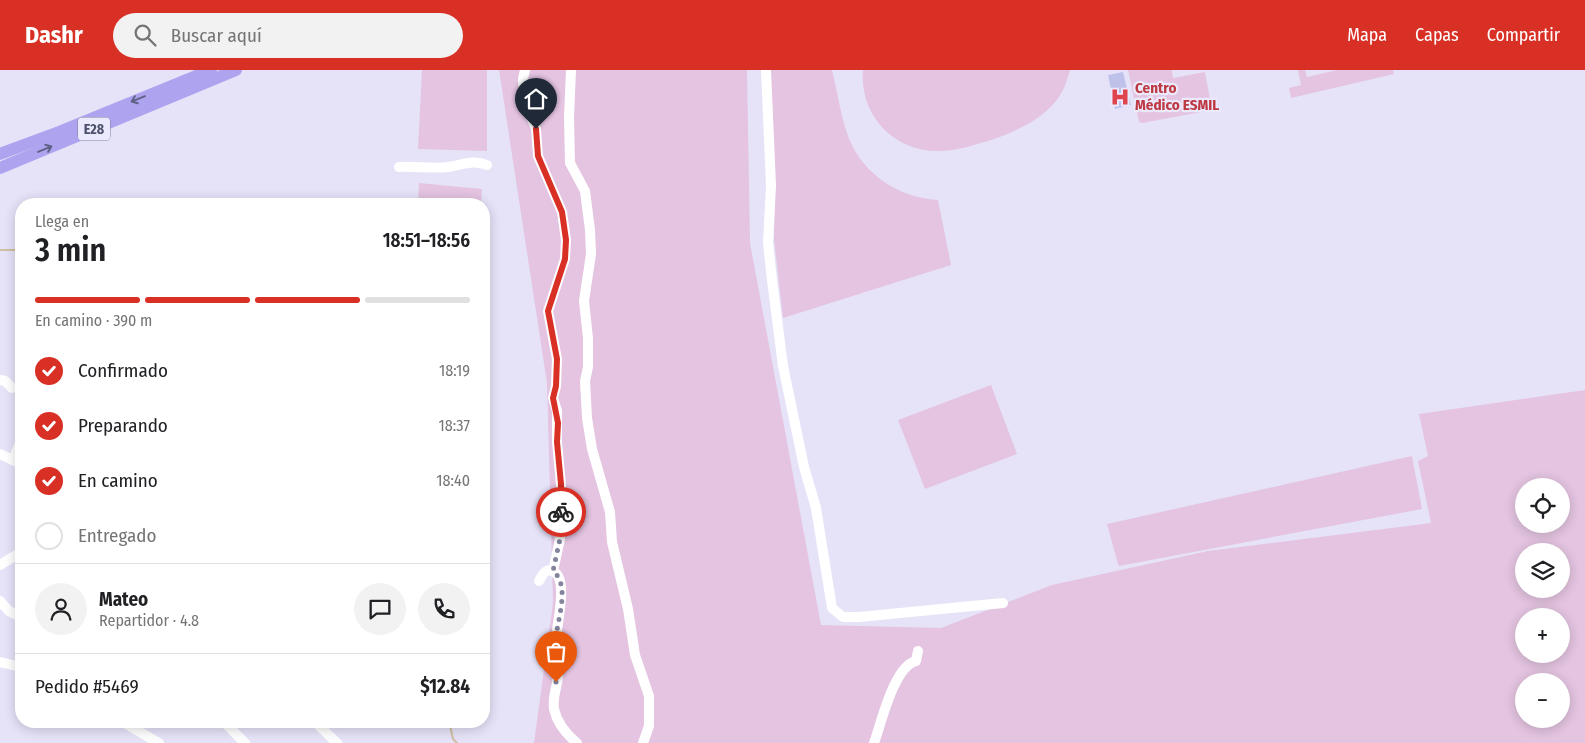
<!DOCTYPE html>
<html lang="es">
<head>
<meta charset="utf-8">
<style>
  body { margin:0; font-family:"Fira Sans Condensed",sans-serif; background:#f2f2f2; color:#202124; height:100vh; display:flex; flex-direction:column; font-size:19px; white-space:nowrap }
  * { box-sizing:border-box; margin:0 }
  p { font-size:16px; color:#757577 }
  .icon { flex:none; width:28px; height:28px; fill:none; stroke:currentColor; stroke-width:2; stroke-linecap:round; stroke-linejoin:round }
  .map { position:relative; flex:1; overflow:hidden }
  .side { position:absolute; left:15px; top:128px; width:475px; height:530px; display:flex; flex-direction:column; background:#fff; border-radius:20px; box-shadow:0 2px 12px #0003 }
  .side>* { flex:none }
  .buttons { position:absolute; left:1515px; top:408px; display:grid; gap:10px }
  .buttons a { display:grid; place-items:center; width:55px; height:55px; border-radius:50%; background:#fff; box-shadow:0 2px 12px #0003; font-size:25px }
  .pin { position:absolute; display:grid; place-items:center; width:42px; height:42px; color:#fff; margin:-51px -21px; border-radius:50% 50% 50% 0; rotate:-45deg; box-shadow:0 0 5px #0007 }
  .pin .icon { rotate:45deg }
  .courier { position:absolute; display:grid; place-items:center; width:50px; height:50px; margin:-25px; border:4px solid #d93025; border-radius:50%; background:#fff; color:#222; box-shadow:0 1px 6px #0007 }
  .head em { font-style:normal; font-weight:600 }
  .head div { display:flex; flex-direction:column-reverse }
  .head { display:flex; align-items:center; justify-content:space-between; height:85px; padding:0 20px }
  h1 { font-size:32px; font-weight:600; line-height:38px }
  .bar { display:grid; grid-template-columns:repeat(4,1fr); gap:8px 5px; align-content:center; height:60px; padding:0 20px }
  .bar i { height:6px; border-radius:4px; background:#e0e0e0 }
  .bar .on { background:#d93025 }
  .bar p { grid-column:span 4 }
  .line { display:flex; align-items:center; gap:12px; padding:0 20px; border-top:1px solid #e0e0e0 }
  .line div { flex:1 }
  .round { display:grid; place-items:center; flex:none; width:52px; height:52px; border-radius:26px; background:#f2f2f2 }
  ol { padding:0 20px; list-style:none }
  li { display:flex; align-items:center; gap:15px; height:55px }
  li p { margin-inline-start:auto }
  li .icon { padding:5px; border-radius:50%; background:#d93025; color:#fff; stroke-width:4 }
  li:last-child { color:#757577 }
  li i { width:28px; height:28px; border:2px solid #e0e0e0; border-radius:50% }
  header { display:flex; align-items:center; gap:30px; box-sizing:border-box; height:70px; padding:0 25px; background:#d93025; color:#fff }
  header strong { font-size:24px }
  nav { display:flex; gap:28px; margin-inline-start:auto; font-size:18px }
  .search { width:350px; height:45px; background:#f2f2f2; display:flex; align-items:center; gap:12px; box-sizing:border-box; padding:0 18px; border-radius:28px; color:#757577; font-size:19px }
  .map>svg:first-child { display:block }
  .green { fill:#e4c4e1; fill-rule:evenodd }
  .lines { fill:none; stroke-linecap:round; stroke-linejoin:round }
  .stream { stroke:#d0c0a2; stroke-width:2 }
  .building { fill:#bec2ea }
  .minor { stroke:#fff; stroke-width:10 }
  .major { stroke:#aea3ef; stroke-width:12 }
  .oneway { stroke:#606187 }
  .done { stroke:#83849e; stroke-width:5; stroke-dasharray:0 9 }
  .route { stroke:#d93025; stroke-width:6 }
  .labels { text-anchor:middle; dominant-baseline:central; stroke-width:4.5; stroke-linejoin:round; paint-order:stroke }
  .shield { fill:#ebe9fc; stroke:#7c7f98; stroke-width:1 }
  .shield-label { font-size:14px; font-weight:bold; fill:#4d516d }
  .health-label { font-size:15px; font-weight:bold; fill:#be3a42; stroke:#ebe9fc; text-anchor:start }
</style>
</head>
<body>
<header>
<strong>Dashr</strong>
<div class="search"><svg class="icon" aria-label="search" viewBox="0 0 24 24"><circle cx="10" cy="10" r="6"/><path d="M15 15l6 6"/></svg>Buscar aquí</div>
<nav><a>Mapa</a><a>Capas</a><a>Compartir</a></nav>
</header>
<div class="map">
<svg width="1585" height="673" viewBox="0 0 1585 673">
  <rect width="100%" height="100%" fill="#e6e3f9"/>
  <g class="green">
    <polygon points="422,0 487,0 487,81 418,79"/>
    <path d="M 499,0 L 747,0 L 750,173 L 821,555 L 941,558 L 1052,515 L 1208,481 L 1431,453 L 1418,391 L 1428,386 L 1419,344 L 1585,320 L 1585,673 L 534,673 L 553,533 L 547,313 ZM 1524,416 L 1561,416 L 1561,454 L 1524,454 ZM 1524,481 L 1561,481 L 1561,519 L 1524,519 ZM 1524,546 L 1561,546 L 1561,584 L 1524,584 ZM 1524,611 L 1561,611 L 1561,649 L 1524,649 Z"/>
    <path d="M 770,0 L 832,0 C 837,20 840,41 846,60 C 858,101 897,128 938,130 L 951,195 L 783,248 L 774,169 L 775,104 Z"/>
    <path d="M 863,0 L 1070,0 C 1067,11 1063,23 1056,31 C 1040,51 1014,62 991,70 C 974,75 957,81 939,81 C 894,82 859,45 863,0 Z"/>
    <polygon points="1128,0 1172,0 1173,8 1205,2 1212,40 1142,53 1139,52"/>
    <polygon points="1298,0 1305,0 1307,7 1337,0 1393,0 1394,4 1291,28 1289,18 1301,15"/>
    <polygon points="419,113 482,119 481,134 418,134"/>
    <polygon points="991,315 1017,384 925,419 898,350"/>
    <polygon points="1412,386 1422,439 1119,496 1118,494 1107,454"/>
  </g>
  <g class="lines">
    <g class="stream">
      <polyline points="0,180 21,180"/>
      <polyline points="449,651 453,669 457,673"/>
    </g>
  </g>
  <polygon class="building" points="1123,2 1131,35 1115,39 1108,5"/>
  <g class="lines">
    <g class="minor">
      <polyline points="525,0 523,9 524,29 536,59 538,86 562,142 566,170 565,189 548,241 557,289 556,316 553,328 557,341 557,372 562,426 560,469 553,501"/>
      <polyline points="571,0 569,47 570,93 585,121 590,160 591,184 584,231 588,268 588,297 585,311 587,348 592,379 610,442 612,472 628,539 635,585 649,626 649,656 643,673"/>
      <polyline points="766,0 771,116 768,173 772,210 783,296 804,397 816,438 832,538 843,547 859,547 1003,533"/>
      <path d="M 399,97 C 415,96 432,99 448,97 C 462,95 473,89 487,95"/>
      <polyline points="0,310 5,311 12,318"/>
      <polyline points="0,384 21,394"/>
      <polyline points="13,390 21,371"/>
      <polyline points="0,495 21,482"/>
      <path d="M 539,511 C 542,506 545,498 552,501 C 570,506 556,556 556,570 C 555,581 559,593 558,604 C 558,616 552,626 554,639 C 557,653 566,664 577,673"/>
      <polyline points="0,531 9,541 21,547"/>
      <polyline points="0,592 21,597"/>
      <polyline points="121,651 159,673"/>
      <polyline points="223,651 245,673"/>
      <polyline points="314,651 337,673"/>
      <path d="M 874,673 C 881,654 894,596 916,591 L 918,581"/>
    </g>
    <g class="major">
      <polyline points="0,84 59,62 211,0"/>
      <polyline points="0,98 236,0"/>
    </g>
  </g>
  <defs><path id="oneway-shaft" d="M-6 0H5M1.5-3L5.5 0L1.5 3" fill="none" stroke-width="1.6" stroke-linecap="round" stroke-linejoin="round" transform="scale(1.25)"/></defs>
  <g class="oneway">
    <use href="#oneway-shaft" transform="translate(138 29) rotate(158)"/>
    <use href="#oneway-shaft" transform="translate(45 79) rotate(-22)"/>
  </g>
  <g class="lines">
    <path class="done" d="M 556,612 C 560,598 555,584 556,569 C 557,549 571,516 553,501 L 560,469 L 561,442"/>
    <polyline class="route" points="536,59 538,86 562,142 566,170 565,189 548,241 557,289 556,316 553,328 558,353 557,372 561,414 561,442"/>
  </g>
  <defs>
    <g id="hospital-bare" transform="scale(1.5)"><path d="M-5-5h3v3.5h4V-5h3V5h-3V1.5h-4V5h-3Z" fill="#e0444e" stroke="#ebe9fc" stroke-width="2.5" paint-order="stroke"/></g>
  </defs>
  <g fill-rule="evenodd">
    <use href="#hospital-bare" x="1120" y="27"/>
  </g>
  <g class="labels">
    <rect class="shield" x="78" y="47.5" width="32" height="23" rx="4"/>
    <g class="shield-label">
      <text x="94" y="59">E28</text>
    </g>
    <g class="health-label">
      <text x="1135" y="18">Centro<tspan x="1135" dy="17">Médico ESMIL</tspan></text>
    </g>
  </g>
</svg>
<div class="buttons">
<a><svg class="icon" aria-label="locate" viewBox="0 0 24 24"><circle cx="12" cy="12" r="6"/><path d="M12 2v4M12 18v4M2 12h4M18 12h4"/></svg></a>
<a><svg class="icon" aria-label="layers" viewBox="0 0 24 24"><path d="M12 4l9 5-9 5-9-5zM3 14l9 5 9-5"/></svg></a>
<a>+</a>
<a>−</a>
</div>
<div class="pin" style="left:556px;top:612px;background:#ea580c"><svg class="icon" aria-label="bag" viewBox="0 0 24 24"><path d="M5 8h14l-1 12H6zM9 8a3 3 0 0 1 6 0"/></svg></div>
<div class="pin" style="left:536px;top:59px;background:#1f2937"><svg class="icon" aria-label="home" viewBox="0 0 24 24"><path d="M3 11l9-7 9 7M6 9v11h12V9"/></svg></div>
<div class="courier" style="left:561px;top:442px"><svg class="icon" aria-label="bike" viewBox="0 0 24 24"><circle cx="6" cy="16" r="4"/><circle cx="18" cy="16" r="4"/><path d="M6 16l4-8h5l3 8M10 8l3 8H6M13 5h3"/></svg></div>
<section class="side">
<div class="head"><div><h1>3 min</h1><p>Llega en</p></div><em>18:51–18:56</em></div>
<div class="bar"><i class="on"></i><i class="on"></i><i class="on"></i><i></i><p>En camino · 390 m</p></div>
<ol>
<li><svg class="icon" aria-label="check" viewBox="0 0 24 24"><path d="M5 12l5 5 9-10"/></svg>Confirmado<p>18:19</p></li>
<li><svg class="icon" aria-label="check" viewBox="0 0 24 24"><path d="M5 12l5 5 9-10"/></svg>Preparando<p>18:37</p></li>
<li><svg class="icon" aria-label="check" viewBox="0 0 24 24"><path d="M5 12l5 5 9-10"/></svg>En camino<p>18:40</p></li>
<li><i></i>Entregado</li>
</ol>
<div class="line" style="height:90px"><a class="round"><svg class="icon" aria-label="person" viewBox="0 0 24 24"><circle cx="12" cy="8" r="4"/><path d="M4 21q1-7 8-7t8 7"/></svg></a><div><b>Mateo</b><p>Repartidor · 4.8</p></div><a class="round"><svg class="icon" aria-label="chat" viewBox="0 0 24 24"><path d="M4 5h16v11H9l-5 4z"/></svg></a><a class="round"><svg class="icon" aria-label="phone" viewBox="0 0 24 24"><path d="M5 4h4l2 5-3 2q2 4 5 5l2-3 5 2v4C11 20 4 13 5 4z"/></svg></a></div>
<div class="line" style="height:65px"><div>Pedido #5469</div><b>$12.84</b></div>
</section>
</div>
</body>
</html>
